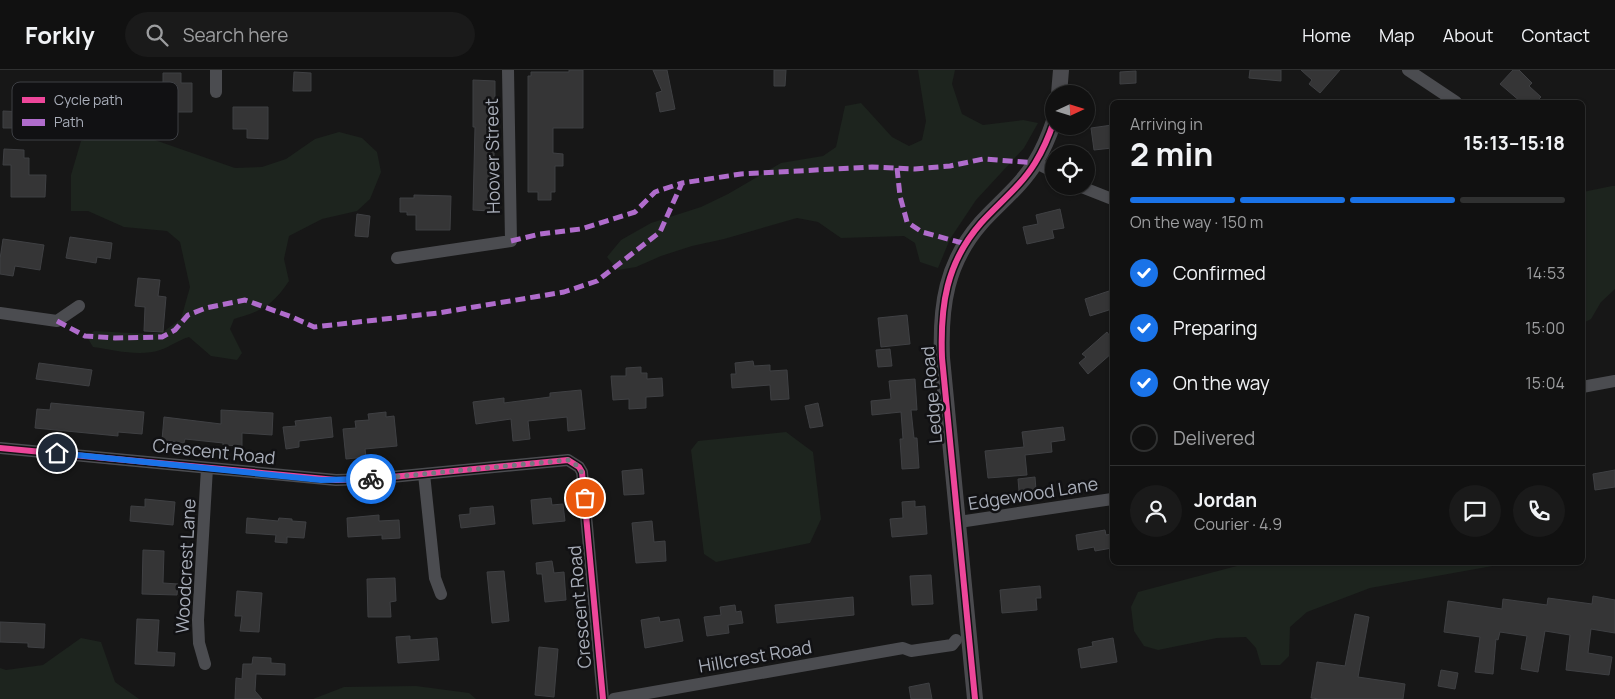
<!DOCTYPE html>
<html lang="en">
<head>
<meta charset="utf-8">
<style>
  body { margin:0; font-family:Manrope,sans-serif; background:#1a1a1a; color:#f1f3f6; height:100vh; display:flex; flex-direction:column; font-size:19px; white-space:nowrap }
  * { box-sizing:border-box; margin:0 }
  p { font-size:16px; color:#9c9d9f }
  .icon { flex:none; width:28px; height:28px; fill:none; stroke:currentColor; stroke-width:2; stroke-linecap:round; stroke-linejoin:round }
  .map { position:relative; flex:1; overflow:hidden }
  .side { position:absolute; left:1110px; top:30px; width:475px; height:465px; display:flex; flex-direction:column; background:#111; border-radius:8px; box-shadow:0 1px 4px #0004,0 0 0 1px #303131 }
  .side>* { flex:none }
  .needle { width:32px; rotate:86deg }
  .buttons { position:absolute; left:1045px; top:15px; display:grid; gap:10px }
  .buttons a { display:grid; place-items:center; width:50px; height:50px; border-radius:50%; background:#111; box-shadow:0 1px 4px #0004,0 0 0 1px #303131; font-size:25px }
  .pin { position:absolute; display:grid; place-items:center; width:42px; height:42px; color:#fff; margin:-21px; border:2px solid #fff; border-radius:50%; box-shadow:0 1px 5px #0007 }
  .courier { position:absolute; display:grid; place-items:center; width:50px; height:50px; margin:-25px; border:4px solid #1a73e8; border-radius:50%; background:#fff; color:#222; box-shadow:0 1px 6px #0007 }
  .overview em { font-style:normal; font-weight:700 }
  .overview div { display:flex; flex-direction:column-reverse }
  .overview { display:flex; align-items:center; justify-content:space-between; height:85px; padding:0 20px }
  h1 { font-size:32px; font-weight:700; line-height:38px }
  .bar { display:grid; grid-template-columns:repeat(4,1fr); gap:8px 5px; align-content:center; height:60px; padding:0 20px }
  .bar i { height:6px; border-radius:4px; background:#303131 }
  .bar .on { background:#1a73e8 }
  .bar p { grid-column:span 4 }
  .line { display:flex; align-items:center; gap:12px; padding:0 20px; border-top:1px solid #303131 }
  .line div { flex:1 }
  .round { display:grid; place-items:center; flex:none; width:52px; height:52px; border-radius:26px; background:#1a1a1a }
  ol { padding:0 20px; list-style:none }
  li { display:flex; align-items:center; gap:15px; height:55px }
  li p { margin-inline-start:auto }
  li .icon { padding:5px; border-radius:50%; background:#1a73e8; color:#fff; stroke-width:4 }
  li:last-child { color:#9c9d9f }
  li i { width:28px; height:28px; border:2px solid #303131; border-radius:50% }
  header { display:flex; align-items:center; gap:30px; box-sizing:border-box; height:70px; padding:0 25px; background:#111; border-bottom:1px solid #303131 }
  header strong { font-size:24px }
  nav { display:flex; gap:28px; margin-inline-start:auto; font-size:18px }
  .search { width:350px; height:45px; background:#1a1a1a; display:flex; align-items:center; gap:12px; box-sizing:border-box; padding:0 18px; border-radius:28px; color:#9c9d9f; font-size:19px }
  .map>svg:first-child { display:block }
  .green { fill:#1d241e }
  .building { fill:#353536; stroke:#3f4043 }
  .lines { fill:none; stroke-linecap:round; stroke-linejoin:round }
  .street { stroke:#4b4c50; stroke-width:12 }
  .secondary { stroke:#4a4a4e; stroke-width:16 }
  .quiet { stroke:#b06ccc; stroke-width:5; stroke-dasharray:10 5; stroke-linecap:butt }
  .cycleway-casing { stroke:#111113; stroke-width:9 }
  .cycleway { stroke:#ed469a; stroke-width:6 }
  .done { stroke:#757880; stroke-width:5; stroke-dasharray:0 9 }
  .route { stroke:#1a73e8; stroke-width:6 }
  .labels { text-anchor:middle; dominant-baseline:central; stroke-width:5; stroke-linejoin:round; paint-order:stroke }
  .street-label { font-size:18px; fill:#a8adb8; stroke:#111113 }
  .key { fill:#111113; stroke:#3e4045; stroke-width:1 }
  .key-label { font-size:14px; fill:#a8adb8 }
</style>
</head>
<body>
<header>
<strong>Forkly</strong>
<div class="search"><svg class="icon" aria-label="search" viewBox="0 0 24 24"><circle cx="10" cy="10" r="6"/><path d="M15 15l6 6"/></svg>Search here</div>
<nav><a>Home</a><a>Map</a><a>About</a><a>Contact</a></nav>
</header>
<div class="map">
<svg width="1615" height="629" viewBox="0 0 1615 629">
  <rect width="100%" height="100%" fill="#171717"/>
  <g class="green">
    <polygon points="918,0 955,0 952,14 962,44 983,55 1023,50 1038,53 1024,78 976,130 950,169 938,198 920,192 915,173 904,166 841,168 818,152 797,148 724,169 692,176 661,186 636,197 618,200 607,187 621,170 651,153 701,137 728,124 781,93 823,86 836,77 845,36 861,33 892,67 909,76 922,70 926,51"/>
    <path d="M 339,62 L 362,68 L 377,82 L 381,102 L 370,129 L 357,141 L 322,149 L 289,166 L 284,189 L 289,211 C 272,236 262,241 234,249 L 230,259 L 242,283 L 237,290 L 211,286 L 189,267 C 178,270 170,277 160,280 C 140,287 114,280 93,277 L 87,267 L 94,261 L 150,264 L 163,262 L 181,249 L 190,217 L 180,172 L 167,161 L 124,157 L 88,141 L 71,141 L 71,105 L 81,71 L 102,64 L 149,68 L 235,98 L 262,97 L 286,89 L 315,69 Z"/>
    <polygon points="1612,116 1615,116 1615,219 1601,232 1591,249 1583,253 1583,122"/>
    <polygon points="786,362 813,382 821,449 810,473 716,492 704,484 691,380 698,371"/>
    <polygon points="1252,492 1509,492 1509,493 1370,518 1307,542 1290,557 1289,586 1280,595 1261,595 1256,578 1246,567 1217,568 1158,580 1144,576 1134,561 1131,537 1138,522"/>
    <polygon points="81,568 101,572 115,612 139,629 0,629 0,598 6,600 43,595"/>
    <polygon points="416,616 469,623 476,629 313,629 344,617"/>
  </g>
  <g class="building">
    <polygon points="569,0 583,0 583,58 553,58 553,83 563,84 563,96 555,96 555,122 551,122 551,130 538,130 538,122 528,122 528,6 531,6 531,2 569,2"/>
    <polygon points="653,0 667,0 675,39 660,42 656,23 662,21"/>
    <polygon points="774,0 786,0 785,16 774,16"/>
    <polygon points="1250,0 1281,0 1281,11 1249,8"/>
    <polygon points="1301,0 1340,0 1320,23 1309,14 1312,10"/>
    <polygon points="1513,0 1519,0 1532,13 1529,16 1541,27 1536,32 1521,32 1500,14"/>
    <polygon points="1136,1 1136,13 1120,14 1120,2"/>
    <polygon points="294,2 311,3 311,21 293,21"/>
    <polygon points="163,3 181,3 181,13 192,13 192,42 169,42 170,20 163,20"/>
    <polygon points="473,10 495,11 495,35 489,35 489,66 494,66 494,95 491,95 490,141 473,140 475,57 473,57"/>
    <polygon points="233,37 268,37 268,69 247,68 247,59 233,59"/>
    <polygon points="3,41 24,42 23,58 3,58"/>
    <polygon points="1112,55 1112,78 1094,80 1091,58"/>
    <polygon points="4,79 24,80 24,88 29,88 29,105 46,105 45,127 11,127 11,95 3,95"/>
    <polygon points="414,125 451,126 450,160 416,160 416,145 407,145 407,142 400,142 400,128 414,128"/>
    <polygon points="1060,139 1064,158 1052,160 1054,168 1027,174 1023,157 1038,154 1036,145"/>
    <polygon points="357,144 370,146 368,167 355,166"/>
    <polygon points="70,167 112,173 110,189 97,187 96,193 66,188"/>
    <polygon points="3,169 44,175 40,200 15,196 13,206 0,204 0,189"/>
    <polygon points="138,208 160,210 158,226 166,227 163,262 144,261 145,237 135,236"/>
    <polygon points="1112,220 1112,239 1090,246 1085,229"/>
    <polygon points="907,245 910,274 881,277 878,248"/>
    <polygon points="1107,262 1112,269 1112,283 1088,304 1079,293 1086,287 1082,284"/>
    <polygon points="890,279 892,296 878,297 876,280"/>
    <polygon points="753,291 754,296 770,295 770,301 787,300 789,329 771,330 770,315 732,318 731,304 736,304 735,293"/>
    <polygon points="39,293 92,300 89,316 36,309"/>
    <polygon points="641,297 641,303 647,303 647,309 662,308 663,326 646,327 646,338 629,339 629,329 613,330 611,306 626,306 626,298"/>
    <polygon points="915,309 917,340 911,340 914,368 917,368 919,398 902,399 900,369 903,369 901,342 872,345 871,331 891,329 889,311"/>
    <polygon points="581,320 585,359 568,361 567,347 528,351 530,369 513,371 511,349 476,354 473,332 504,328 504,333 550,327 550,323"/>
    <polygon points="51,333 144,342 142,364 118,362 118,366 35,358 37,339 50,340"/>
    <polygon points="818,333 823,356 810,358 805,336"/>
    <polygon points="221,340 273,343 272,365 242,363 242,376 223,375 223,373 185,369 184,373 162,370 164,347 221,354"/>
    <polygon points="386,342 386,347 394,346 397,376 365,379 366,387 346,389 343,359 356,358 355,351 369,350 368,344"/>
    <polygon points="331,347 333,367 299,371 299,377 286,379 283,357 296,356 295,351"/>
    <polygon points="1063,357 1065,370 1051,372 1052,382 1025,385 1027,405 988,408 985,381 1024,377 1022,362"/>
    <polygon points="642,399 644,424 624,425 622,401"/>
    <polygon points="1615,400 1615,417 1595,420 1593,404"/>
    <polygon points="1035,407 1036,420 1019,421 1018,409"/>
    <polygon points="551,428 552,435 563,434 565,451 533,454 531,430"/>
    <polygon points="145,429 175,432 173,455 130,451 131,436 145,437"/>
    <polygon points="915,431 915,437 925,436 927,464 892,467 890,449 903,448 902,432"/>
    <polygon points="493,436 495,454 461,458 459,445 470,444 470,438"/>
    <polygon points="379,445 379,451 399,450 400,468 382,469 382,465 348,467 347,448"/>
    <polygon points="247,448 278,451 279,448 292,449 292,451 306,452 304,468 287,467 287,473 275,472 276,465 246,463"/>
    <polygon points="652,451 654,472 665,471 666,491 636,493 632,453"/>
    <polygon points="1105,460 1106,465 1112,464 1112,478 1095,481 1094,477 1078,480 1076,465"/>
    <polygon points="143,480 164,481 163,513 178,514 177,525 142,524"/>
    <polygon points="552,491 554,503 564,502 566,530 545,532 542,504 537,504 536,493"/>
    <polygon points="504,501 509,551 492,553 487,502"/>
    <polygon points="931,505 933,534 912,535 910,506"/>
    <polygon points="395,508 396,531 390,532 391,547 368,547 367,509"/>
    <polygon points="1040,516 1041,528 1036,528 1037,540 1002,543 1000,520"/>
    <polygon points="237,521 262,523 259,562 240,561 242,546 235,546"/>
    <polygon points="1593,526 1615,530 1615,563 1591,559 1588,583 1612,587 1609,605 1566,600 1570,565 1545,561 1538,602 1521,599 1527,566 1500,562 1498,570 1496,569 1493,604 1475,602 1480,567 1444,562 1448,531 1502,539 1503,529 1547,535 1548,528 1592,534"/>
    <polygon points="853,527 854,545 777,553 775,535"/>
    <polygon points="735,535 736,542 741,541 743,553 728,555 729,563 707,566 704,547 721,545 720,537"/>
    <polygon points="1355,544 1369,547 1358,607 1405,614 1403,629 1320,629 1311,628 1317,592 1345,596"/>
    <polygon points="659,547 660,552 679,549 683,571 645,578 641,550"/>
    <polygon points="137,549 159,550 157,582 175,583 174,596 135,594"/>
    <polygon points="0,552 45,554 44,578 28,577 28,573 0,572"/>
    <polygon points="410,566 410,570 437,568 439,590 398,593 396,567"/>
    <polygon points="1113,568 1117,592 1081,598 1078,579 1093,576 1092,572"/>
    <polygon points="539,577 558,579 554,627 535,625"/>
    <polygon points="253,587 271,588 271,593 285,594 285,605 256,604 255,621 262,629 235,629 236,608 242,609 243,594 252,594"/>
    <polygon points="1441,600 1458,603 1455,619 1438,616"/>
    <polygon points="929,613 932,629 911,629 909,617"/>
  </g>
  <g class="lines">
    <g class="street">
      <polyline points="216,0 216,22"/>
      <polyline points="1408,0 1456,32"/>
      <polyline points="1036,93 1054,102"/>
      <polyline points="1079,116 1112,129"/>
      <polyline points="397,188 511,171 508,0"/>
      <polyline points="0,243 57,251 79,236"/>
      <polyline points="1582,317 1615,311"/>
      <polyline points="0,378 336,410 371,409 568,390 579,397 582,402 603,629"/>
      <polyline points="424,404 435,508 441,524"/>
      <polyline points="959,452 1112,429"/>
      <polyline points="205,594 199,573 198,550 207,398"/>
      <polyline points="614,629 903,578 911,581 952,575 956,570"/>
    </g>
    <g class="secondary">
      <polyline points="1059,24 1061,0"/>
      <path d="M 975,629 L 942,288 C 940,236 946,193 981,153 C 999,133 1021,116 1035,93 C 1043,80 1049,66 1054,51"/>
    </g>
    <g class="quiet">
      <polyline points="897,98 900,126 907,152 922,162 966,174"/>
      <polyline points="511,171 540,164 581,159 635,142 655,122 682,113"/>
      <polyline points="57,251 85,266 115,268 162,267 175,260 188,245 206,238 245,230 292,247 314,257 438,243 564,222 597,211 660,162 682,113 741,104 872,97 915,99 950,96 983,89 1036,93"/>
    </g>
    <g class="cycleway-casing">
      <g id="cycleway">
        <polyline points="0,378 336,410 371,409 568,390 579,397 582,402 603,629"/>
        <path d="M 975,629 L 942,288 C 940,236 946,193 981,153 C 999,133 1021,116 1035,93 C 1043,80 1049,66 1054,51"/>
      </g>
    </g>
    <use href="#cycleway" class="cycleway"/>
  </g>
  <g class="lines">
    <path class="done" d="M 371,409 L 568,390 C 586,398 583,411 585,428"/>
    <polyline class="route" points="57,383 321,410 371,409"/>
  </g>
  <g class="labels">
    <g class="street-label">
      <text transform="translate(492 86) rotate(-91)">Hoover Street</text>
      <text transform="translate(931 325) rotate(-95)">Ledge Road</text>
      <text transform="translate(214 381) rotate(6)">Crescent Road</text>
      <text transform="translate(1033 423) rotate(-9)">Edgewood Lane</text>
      <text transform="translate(185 496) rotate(-87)">Woodcrest Lane</text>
      <text transform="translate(579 537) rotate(-95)">Crescent Road</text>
      <text transform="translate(755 586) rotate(-10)">Hillcrest Road</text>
    </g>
  </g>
  <rect x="12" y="12" width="166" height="58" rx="8" class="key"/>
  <rect x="22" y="27" width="23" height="6" fill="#ed469a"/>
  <rect x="22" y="49" width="23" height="7" fill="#b06ccc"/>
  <g class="key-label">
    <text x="54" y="35">Cycle path</text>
    <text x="54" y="57">Path</text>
  </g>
</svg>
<div class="buttons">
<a><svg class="needle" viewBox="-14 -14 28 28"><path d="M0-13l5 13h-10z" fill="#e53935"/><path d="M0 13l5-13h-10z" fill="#9c9d9f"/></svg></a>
<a><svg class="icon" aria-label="locate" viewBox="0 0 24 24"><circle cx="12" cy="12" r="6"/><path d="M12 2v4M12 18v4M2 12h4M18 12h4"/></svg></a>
</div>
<div class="pin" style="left:585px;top:428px;background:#ea580c"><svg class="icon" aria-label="bag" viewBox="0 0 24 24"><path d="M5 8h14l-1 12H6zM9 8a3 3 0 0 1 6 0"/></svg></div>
<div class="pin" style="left:57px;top:383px;background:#1f2937"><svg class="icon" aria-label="home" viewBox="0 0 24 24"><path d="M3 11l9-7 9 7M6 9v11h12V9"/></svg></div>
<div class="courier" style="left:371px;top:409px"><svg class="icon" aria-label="bike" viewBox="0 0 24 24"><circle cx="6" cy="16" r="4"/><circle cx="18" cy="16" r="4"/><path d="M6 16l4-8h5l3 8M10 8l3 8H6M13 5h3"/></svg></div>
<section class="side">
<div class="overview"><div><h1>2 min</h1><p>Arriving in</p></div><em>15:13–15:18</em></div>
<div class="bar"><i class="on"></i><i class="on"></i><i class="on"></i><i></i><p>On the way · 150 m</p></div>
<ol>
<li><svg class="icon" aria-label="check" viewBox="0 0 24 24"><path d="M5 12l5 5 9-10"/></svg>Confirmed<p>14:53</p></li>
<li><svg class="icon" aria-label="check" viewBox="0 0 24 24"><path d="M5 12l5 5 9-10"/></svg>Preparing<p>15:00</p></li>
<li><svg class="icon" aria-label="check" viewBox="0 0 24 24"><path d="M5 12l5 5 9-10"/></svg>On the way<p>15:04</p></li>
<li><i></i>Delivered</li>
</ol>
<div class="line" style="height:90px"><a class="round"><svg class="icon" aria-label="person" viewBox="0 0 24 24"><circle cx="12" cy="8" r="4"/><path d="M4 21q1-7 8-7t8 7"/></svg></a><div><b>Jordan</b><p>Courier · 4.9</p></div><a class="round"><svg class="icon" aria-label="chat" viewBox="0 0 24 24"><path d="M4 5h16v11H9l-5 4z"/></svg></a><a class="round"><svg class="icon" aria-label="phone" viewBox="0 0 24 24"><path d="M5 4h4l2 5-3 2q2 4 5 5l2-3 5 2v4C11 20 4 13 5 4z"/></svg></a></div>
</section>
</div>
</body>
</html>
